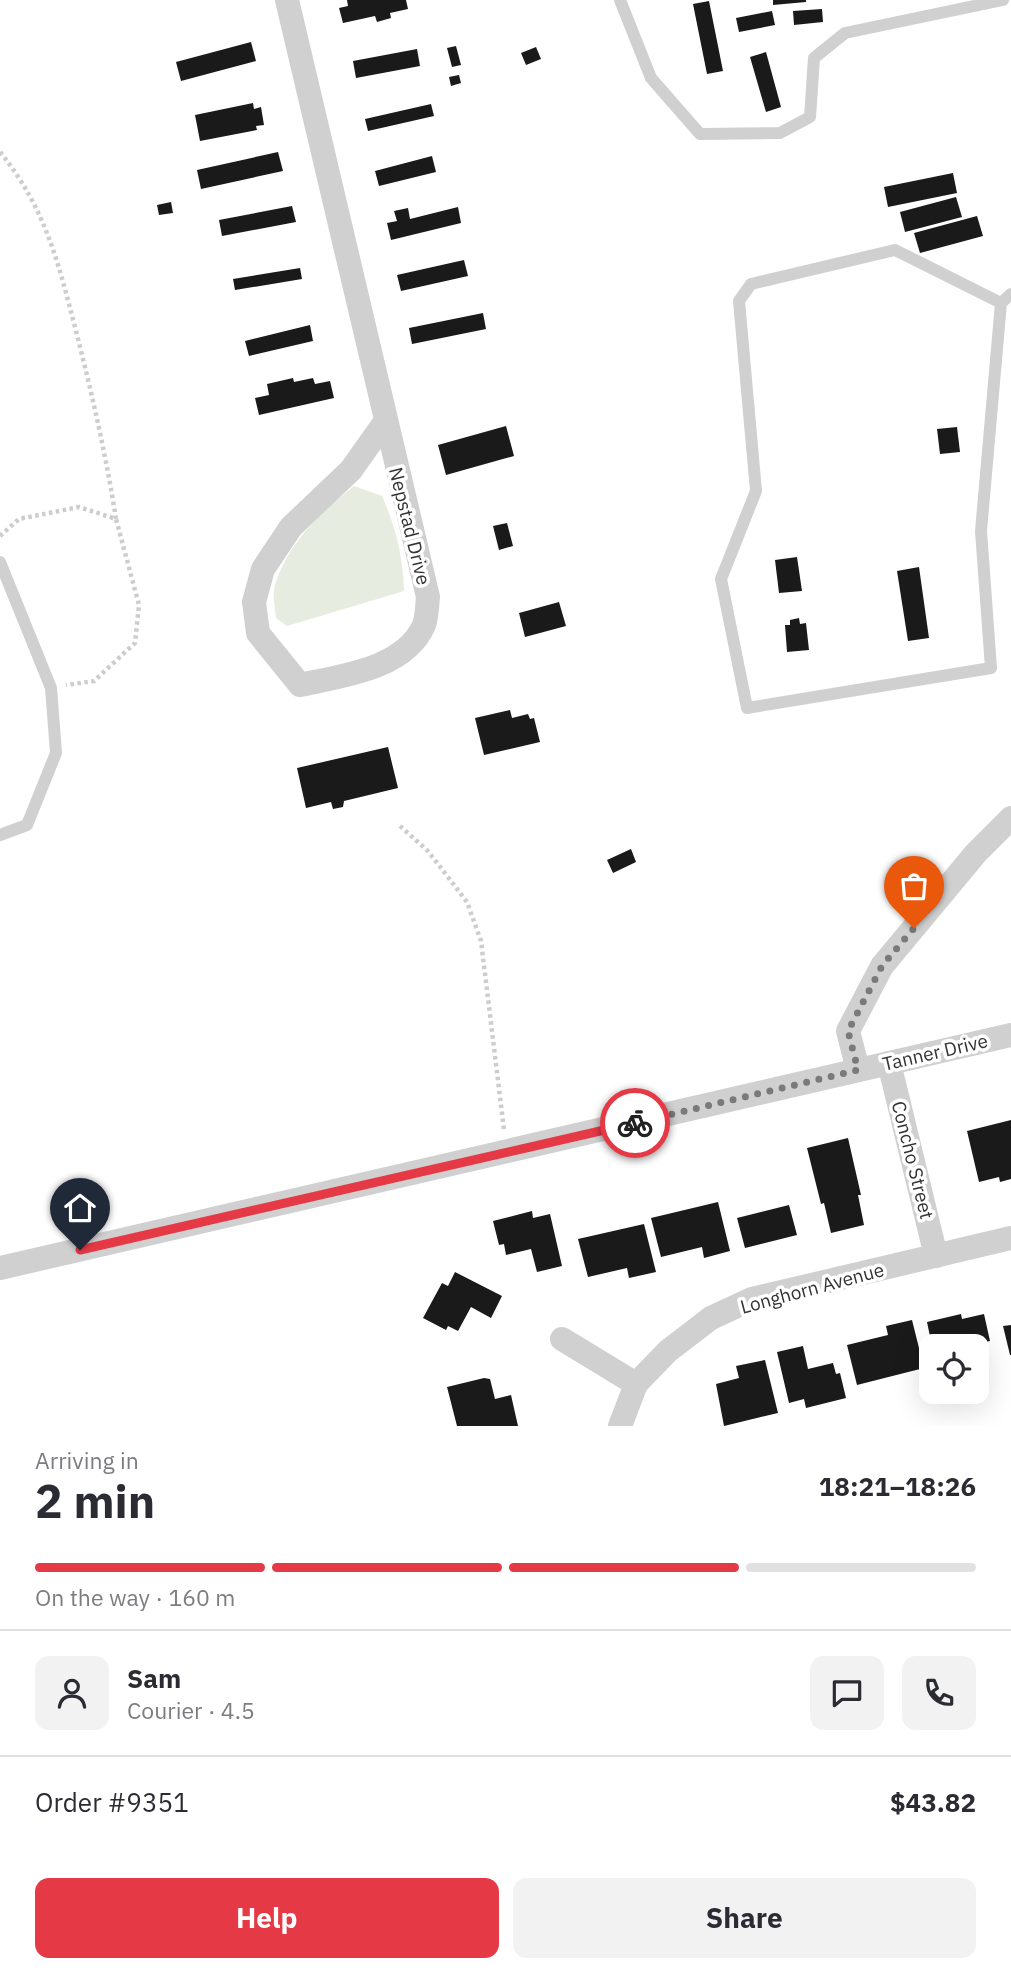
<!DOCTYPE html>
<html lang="en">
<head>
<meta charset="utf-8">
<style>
  body { margin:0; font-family:"IBM Plex Sans",sans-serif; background:#f2f2f3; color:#2b2b33; height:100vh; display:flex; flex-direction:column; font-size:26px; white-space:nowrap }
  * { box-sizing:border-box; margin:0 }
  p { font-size:23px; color:#7c7c81 }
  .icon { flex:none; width:38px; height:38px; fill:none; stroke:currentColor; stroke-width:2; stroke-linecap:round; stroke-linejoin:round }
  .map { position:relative; height:1426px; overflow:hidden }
  .drawer { display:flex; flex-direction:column; background:#fff; flex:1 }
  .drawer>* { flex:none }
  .buttons { position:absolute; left:919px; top:1334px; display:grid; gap:14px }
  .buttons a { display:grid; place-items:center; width:70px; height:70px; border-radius:14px; background:#fff; box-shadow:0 7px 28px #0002; font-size:35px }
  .pin { position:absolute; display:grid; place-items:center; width:60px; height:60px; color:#fff; margin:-72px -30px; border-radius:50% 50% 50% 0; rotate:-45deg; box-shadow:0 0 7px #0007 }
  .pin .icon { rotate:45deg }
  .courier { position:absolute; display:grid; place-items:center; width:70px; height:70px; margin:-35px; border:5px solid #e63946; border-radius:50%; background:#fff; color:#222; box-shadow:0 2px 9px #0007 }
  .head em { font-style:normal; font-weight:800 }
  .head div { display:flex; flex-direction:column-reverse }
  .head { display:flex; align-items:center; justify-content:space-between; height:119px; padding:0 35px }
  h1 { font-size:46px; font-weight:800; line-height:52px }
  .bar { display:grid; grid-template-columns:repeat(4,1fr); gap:10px 7px; align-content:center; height:84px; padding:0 35px }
  .bar i { height:9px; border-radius:5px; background:#e1e1e2 }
  .bar .active { background:#e63946 }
  .bar p { grid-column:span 4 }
  .line { display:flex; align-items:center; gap:18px; padding:0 35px; border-top:2px solid #e1e1e2 }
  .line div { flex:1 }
  .round { display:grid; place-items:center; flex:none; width:74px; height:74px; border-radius:14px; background:#f2f2f3 }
  .button { display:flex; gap:14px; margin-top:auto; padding:14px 35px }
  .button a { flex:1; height:80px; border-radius:14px; background:#e63946; color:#fff; font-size:28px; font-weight:800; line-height:80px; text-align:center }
  .button a+a { background:#f2f2f3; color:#2b2b33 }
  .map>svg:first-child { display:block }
  .green { fill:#e6ecdf }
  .building { fill:#1a1a1a }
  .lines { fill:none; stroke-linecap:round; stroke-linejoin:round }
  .path { stroke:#cdcdcd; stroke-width:4.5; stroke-dasharray:3.5 3.5; stroke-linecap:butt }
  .lane { stroke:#d0d0d0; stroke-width:12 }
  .street { stroke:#d0d0d0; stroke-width:24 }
  .done { stroke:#7a7a7a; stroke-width:7; stroke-dasharray:0 12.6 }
  .route { stroke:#e63946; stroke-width:9 }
  .labels { text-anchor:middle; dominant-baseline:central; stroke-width:7; stroke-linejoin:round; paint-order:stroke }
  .street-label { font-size:19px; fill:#333; stroke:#fff }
</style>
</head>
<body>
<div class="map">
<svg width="1011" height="1426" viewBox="0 0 1011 1426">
  <rect width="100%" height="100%" fill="#fff"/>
  <path class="green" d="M 354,486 L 382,496 C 396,528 403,556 404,591 L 287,626 L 276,618 C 275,608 272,594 275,585 C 288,543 321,512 354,486 Z"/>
  <g class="building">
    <polygon points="347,0 406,0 408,9 390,13 391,18 377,22 375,16 343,23 339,8 348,6"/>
    <polygon points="773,0 806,0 806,2 773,5"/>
    <polygon points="709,1 723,71 707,74 693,4"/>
    <polygon points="822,9 823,22 794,25 793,11"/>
    <polygon points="772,11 775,25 739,32 736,18"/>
    <polygon points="251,42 256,61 181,81 176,62"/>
    <polygon points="456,46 461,65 452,67 447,48"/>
    <polygon points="536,47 541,59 526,65 521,53"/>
    <polygon points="417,49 420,66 356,78 353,61"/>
    <polygon points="766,52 781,107 766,112 750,57"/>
    <polygon points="459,75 461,83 451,86 449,77"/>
    <polygon points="253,103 254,109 261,107 264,125 256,126 257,130 200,141 195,115"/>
    <polygon points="431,104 434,116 368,131 365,119"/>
    <polygon points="278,152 283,171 201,189 197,170"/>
    <polygon points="432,156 436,172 379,186 375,171"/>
    <polygon points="953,173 957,193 888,207 884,187"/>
    <polygon points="956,197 962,217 905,232 900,212"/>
    <polygon points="171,202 173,213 159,215 157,205"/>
    <polygon points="292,206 296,222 222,236 219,220"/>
    <polygon points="458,207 461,223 391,240 387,223 397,221 394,211 408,208 410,219"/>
    <polygon points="977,216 983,236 920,253 914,233"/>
    <polygon points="464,260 468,276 401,291 397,275"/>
    <polygon points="300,268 302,279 235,290 233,279"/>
    <polygon points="483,313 486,329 412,344 409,328"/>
    <polygon points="310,325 313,341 249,356 245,341"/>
    <polygon points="293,378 294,382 313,378 315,384 330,381 334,398 259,415 255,398 269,395 267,384"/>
    <polygon points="506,426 514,456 446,475 438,445"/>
    <polygon points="957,427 960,452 940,454 937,429"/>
    <polygon points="507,523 513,546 499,550 493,526"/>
    <polygon points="797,557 802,591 779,593 775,560"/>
    <polygon points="919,567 929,638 908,641 897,571"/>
    <polygon points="559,602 566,626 525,637 519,613"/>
    <polygon points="799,618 800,624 806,623 809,650 787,652 785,625 790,625 790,620"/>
    <polygon points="510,710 512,718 528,714 530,719 534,718 540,742 484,755 475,718"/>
    <polygon points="388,747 398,788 344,801 343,807 333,809 331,802 306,808 297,768"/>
    <polygon points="631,849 636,862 613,873 607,860"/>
    <polygon points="1011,1120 1011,1179 1000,1182 999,1177 979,1182 967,1131"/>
    <polygon points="848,1138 861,1195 858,1195 864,1225 831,1233 824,1203 821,1204 807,1148"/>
    <polygon points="718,1202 730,1251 704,1258 702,1247 661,1257 651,1218"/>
    <polygon points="789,1205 797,1235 745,1248 737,1218"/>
    <polygon points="532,1211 533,1218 550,1214 562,1266 537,1272 531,1249 506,1255 504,1244 499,1245 493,1221"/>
    <polygon points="644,1224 656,1272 629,1278 627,1268 588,1277 578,1239"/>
    <polygon points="455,1272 502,1296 491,1318 471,1307 458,1331 448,1326 446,1330 423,1318 442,1283 448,1286"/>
    <polygon points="961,1314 962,1319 984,1314 990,1341 969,1346 932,1346 927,1322"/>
    <polygon points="912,1320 924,1368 857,1385 847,1345 888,1335 886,1326"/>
    <polygon points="1011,1325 1011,1355 1010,1355 1003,1326"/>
    <polygon points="803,1346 808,1369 833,1363 836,1374 840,1373 846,1398 806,1408 804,1399 789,1403 777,1352"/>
    <polygon points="765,1360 778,1413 724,1426 716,1384 739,1378 736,1366"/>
    <polygon points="484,1378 490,1379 495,1399 511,1395 518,1426 457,1426 447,1387"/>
  </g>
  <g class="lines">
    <g class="path">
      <path d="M 0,152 C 46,209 58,262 76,331 C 92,394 106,455 116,519"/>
      <polyline points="0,536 19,519 79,507 116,519 139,605 135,643 94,681 66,685"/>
      <polyline points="400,826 428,851 467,902 481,941 504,1130"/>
    </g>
    <g class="lane">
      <polyline points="620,0 651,78 700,134 780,133 810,117 814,58 845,33 1003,0"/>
      <polyline points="1001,303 895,250 751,284 739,301 756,491 721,579 747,708 991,668 981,531 1001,303 1011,294"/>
      <polyline points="0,562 51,688 56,753 27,825 0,835"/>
    </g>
    <g class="street">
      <path d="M 287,0 L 428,597 C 427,606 427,617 424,625 C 405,669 341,676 300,685 L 258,633 L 254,602 L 263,569 L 291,527 L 351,470 L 385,422"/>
      <polyline points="889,1063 936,1256"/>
      <polyline points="858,1070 848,1031 882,966 976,853 1011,818"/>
      <polyline points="0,1268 1011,1035"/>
      <polyline points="562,1339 636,1384"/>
      <polyline points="620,1426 636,1384 668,1351 711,1318 752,1299 1011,1238"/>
    </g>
  </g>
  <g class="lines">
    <polyline class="done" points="635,1123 858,1070 848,1031 882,966 914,928"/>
    <polyline class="route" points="80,1250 635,1123"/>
  </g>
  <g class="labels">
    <g class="street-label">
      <text transform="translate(410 526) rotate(76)">Nepstad Drive</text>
      <text transform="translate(935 1052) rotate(-13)">Tanner Drive</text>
      <text transform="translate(913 1160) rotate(76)">Concho Street</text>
      <text transform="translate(812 1288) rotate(-15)">Longhorn Avenue</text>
    </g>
  </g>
</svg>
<div class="buttons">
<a><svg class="icon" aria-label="locate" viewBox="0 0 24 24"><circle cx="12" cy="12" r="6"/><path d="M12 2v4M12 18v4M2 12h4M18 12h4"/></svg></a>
</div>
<div class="pin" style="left:914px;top:928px;background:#ea580c"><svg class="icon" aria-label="bag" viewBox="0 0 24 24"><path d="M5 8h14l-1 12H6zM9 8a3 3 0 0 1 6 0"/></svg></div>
<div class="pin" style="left:80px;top:1250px;background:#1f2937"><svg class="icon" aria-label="home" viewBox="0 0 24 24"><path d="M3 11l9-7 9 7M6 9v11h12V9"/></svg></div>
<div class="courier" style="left:635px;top:1123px"><svg class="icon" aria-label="bike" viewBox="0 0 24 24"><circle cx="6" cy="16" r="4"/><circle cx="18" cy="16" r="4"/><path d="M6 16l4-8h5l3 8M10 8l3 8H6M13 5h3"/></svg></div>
</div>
<section class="drawer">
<div class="head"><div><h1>2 min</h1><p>Arriving in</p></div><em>18:21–18:26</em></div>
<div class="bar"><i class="active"></i><i class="active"></i><i class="active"></i><i></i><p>On the way · 160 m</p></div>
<div class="line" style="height:126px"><a class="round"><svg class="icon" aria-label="person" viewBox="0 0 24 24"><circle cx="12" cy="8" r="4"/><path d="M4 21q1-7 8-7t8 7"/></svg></a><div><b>Sam</b><p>Courier · 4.5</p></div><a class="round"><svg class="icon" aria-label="chat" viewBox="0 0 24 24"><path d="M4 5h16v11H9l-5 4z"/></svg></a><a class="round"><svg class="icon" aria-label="phone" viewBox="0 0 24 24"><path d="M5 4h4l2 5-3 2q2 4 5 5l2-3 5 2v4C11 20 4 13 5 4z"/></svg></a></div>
<div class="line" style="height:91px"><div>Order #9351</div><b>$43.82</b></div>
<div class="button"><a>Help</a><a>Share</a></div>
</section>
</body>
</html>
